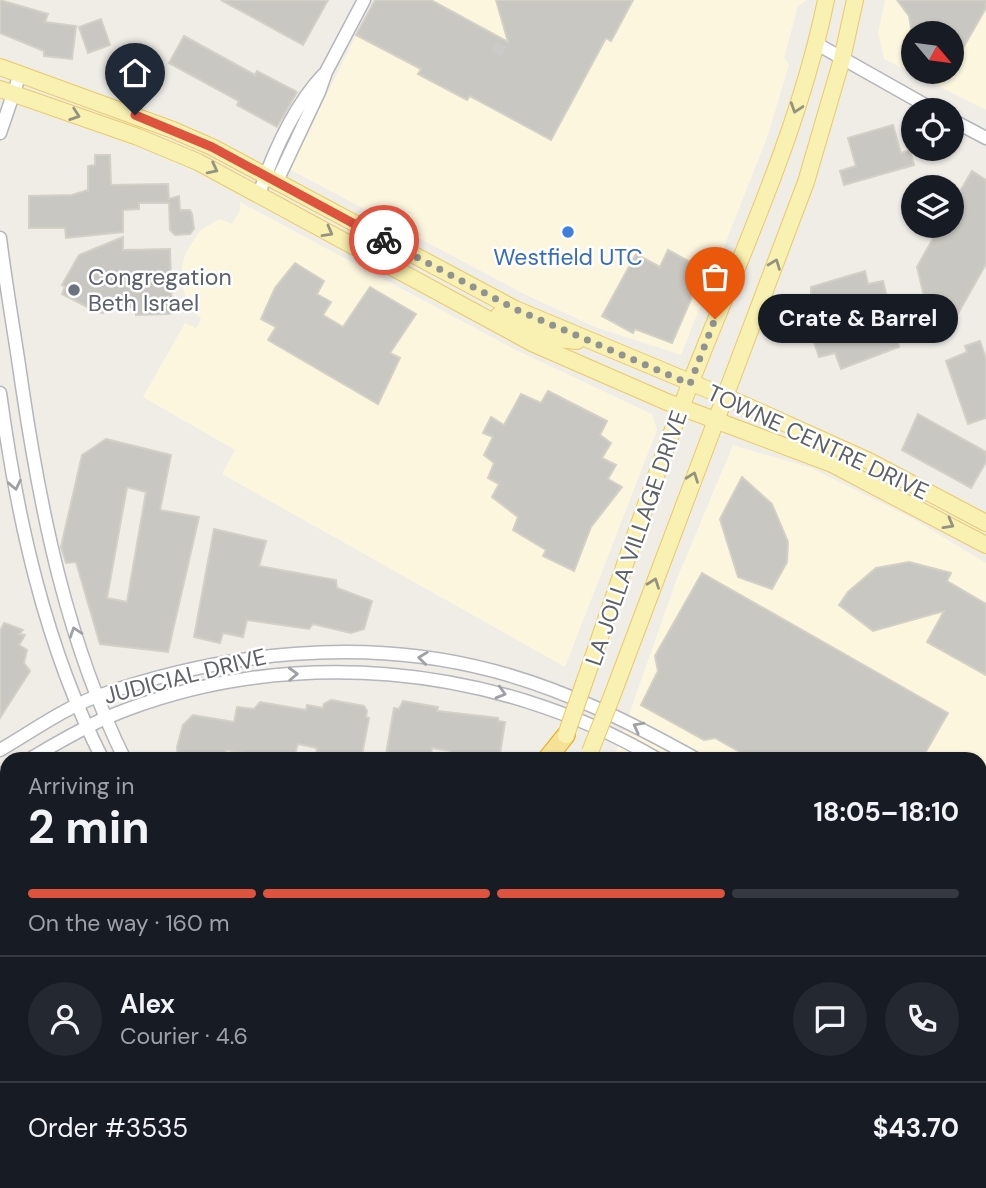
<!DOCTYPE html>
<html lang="en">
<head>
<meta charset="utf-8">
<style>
  body { margin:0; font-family:"DM Sans",sans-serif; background:#242831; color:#f1f3f6; height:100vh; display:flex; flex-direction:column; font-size:26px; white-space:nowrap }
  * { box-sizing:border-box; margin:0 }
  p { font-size:23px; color:#9ea1a6 }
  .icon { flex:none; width:38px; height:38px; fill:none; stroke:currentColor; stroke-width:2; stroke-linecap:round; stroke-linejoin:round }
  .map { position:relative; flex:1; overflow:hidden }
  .sheet { position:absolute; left:0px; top:752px; width:987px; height:436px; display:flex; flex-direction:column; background:#171b24; border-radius:21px 21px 0 0; box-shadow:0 2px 5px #0004 }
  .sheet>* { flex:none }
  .needle { width:46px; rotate:119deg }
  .buttons { position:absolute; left:901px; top:21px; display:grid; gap:14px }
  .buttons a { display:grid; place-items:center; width:63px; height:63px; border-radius:50%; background:#171b24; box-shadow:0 2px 5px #0004; font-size:35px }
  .pin { position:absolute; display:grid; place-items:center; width:60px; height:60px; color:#fff; margin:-72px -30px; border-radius:50% 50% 50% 0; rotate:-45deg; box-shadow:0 0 7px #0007 }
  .pin .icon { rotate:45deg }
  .courier { position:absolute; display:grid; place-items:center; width:70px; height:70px; margin:-35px; border:5px solid #dd533e; border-radius:50%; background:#fff; color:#222; box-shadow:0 2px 9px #0007 }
  .bubble { position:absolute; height:49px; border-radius:24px; background:#171b24; box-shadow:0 2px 5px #0004; font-size:23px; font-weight:700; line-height:49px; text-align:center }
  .headline em { font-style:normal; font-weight:700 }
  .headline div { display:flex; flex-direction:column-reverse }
  .headline { display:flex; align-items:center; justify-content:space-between; height:119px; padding:0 28px }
  h1 { font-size:46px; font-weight:700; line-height:52px }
  .bar { display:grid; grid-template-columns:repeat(4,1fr); gap:10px 7px; align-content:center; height:84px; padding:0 28px }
  .bar i { height:9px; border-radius:5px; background:#363941 }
  .bar .current { background:#dd533e }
  .bar p { grid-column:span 4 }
  .line { display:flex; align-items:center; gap:18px; padding:0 28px; border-top:2px solid #363941 }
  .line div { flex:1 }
  .round { display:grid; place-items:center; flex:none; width:74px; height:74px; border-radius:37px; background:#242831 }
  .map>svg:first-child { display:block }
  .commercial { fill:#fcf6df; fill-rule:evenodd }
  .building { fill:#c8c7c1; stroke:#d3d0c5; stroke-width:2; fill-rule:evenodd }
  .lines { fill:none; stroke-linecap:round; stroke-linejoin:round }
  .minor-tunnel { stroke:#cbcac6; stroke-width:12; stroke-dasharray:12 6; stroke-linecap:butt }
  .minor-casing { stroke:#b3b6ba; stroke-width:15 }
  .major-casing { stroke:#e8ca67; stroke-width:18 }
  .highway-casing { stroke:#e5ad11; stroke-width:20 }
  .minor { stroke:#fff; stroke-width:12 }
  .major { stroke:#f9f1b1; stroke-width:16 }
  .highway { stroke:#f5e297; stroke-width:18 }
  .major-bridge-casing { stroke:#e8ca67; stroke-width:18; stroke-linecap:butt }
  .major-bridge { stroke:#f9f1b1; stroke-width:16 }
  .oneway { stroke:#949380 }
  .oneway2 { stroke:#9ea0a3 }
  .done { stroke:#919292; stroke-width:7; stroke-dasharray:0 12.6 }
  .route { stroke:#dd533e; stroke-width:9 }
  .shop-dot { fill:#3f7fe0; stroke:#fff; stroke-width:2.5 }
  .worship-dot { fill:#6b7280; stroke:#fff; stroke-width:2.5 }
  .labels { text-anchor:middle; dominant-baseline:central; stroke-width:5; stroke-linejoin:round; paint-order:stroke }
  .shop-label { font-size:23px; fill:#366cbe; stroke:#fff }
  .worship-label { font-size:23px; fill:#5b616d; stroke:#fff; text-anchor:start }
  .street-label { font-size:23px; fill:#5e6165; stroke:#fff }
</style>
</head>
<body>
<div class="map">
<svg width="986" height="1188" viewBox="0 0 986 1188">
  <rect width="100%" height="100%" fill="#efede6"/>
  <g class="commercial">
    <polygon points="374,0 807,0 798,6 784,58 789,65 767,138 681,355 595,327 524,294 289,169"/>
    <path d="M 885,0 L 986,0 L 986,110 L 884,59 L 878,33 ZM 914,33 L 952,33 L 952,72 L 914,72 Z"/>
    <polygon points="240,202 516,350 652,414 657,430 565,667 222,474 235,450 143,397 185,323 196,328 201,319 188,303 182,286 182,265 186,252 200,231 209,225 220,219 232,224 240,210"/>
    <polygon points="733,445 811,468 910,517 986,563 986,938 980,950 980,760 613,760 676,581"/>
    <polygon points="980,970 986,973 986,1188 488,1188 489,1181 980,1181"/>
  </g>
  <g class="building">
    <polygon points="0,0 48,14 45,22 76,26 72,59 44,56 44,51 0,33"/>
    <polygon points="221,0 328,0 303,45"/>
    <polygon points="375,0 431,0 508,42 496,0 633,0 611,41 606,38 551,140 470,96 467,100 418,74 421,69 356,35"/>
    <polygon points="897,0 986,0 986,8 952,67 952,33 912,33 909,16"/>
    <polygon points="101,19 110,45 88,53 79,27"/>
    <polygon points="184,36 255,75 257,71 297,92 277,127 237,105 239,101 169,63"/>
    <polygon points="893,125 901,153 910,150 914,165 844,185 840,171 856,166 848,138"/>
    <polygon points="95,155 110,155 111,185 168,184 169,199 179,196 180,210 190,210 192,214 194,229 190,234 175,235 170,230 169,203 139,203 139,209 123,210 123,232 66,238 65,228 29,228 29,196 72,195 88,190 88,166 95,165"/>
    <polygon points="972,171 986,180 986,264 951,326 928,313 917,267 940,226 952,226 952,205"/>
    <polygon points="123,237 123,250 170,249 172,312 169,314 136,315 135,308 108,303 103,313 95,311 62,294 65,287 62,285 79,255"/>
    <polygon points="668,250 694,264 691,269 702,274 672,343 635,329 633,333 602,316 636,254 660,267"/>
    <polygon points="295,263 324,281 317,294 331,302 323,315 343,327 370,287 416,314 390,353 400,358 378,404 268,340 276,327 261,319 275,288"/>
    <polygon points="865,271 868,284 883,281 899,347 841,369 835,353 819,357 800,301 811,297 811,287"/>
    <polygon points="980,341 986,359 986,418 968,424 946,361 967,352 965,346"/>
    <polygon points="548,391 607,421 600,435 611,443 602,458 616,465 608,479 622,487 591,527 574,571 543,556 546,550 513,530 518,517 492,497 499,484 488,478 494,463 484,455 493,437 483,433 491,417 504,425 521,394 541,403"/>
    <polygon points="918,414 986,452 986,462 971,488 902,450"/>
    <path d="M 106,439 L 171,455 L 160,510 L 199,517 L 168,652 L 100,644 L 76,562 L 66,563 L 61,547 L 82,455 ZM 127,487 L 146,492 L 127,602 L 107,598 Z"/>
    <polygon points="742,477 772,504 788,542 787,562 772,589 738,577 720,519"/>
    <polygon points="214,529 266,541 259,566 336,580 337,588 372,601 364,629 351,633 313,624 309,629 247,620 243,637 223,633 220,643 194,637"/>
    <polygon points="909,562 951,573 947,581 986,604 986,675 927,642 944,611 873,631 839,605 848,592 876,568"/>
    <polygon points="702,573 948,713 921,760 754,760 715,738 704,740 641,705 658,671 655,656"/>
    <polygon points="4,623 23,630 19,634 25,635 19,645 27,650 24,663 30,671 0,718 0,631"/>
    <polygon points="331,700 364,706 367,711 366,717 369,718 361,760 315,760 317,748 298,744 293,760 245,760 246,753 226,750 224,760 178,760 177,747 183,725 193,715 234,722 237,707 254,709 260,702 306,710 307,705 323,708 324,704"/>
    <polygon points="403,701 438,707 437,711 498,718 498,721 505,722 499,760 449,760 450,751 432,748 430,760 385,760 394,708 399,709"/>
  </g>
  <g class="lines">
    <polyline class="minor-tunnel" points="496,54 501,44"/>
    <g class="minor-casing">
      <g id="minor">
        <polyline points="817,44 934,110"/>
        <polyline points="952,120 986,138"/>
        <polyline points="0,133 20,74"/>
        <polyline points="276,183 319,92 326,72 364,0"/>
        <path d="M 259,194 C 273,153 294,106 323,75"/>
        <path d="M 0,238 C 6,287 15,336 22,386 C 41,514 67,642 125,760"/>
        <path d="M 0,393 C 17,518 45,647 103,760"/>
        <path d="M 0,750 C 31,732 64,708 98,696 C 224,652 364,636 494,671 C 566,690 634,724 698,760"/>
        <path d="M 28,760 C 54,745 80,729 108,717 C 285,643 495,663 659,760"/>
        <polyline points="0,775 7,771"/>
        <polyline points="980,915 986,918"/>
        <polyline points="980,941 986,945"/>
        <polyline points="980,964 986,955"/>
        <polyline points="980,1013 986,1002"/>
        <polyline points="0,1021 7,1022"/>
        <polyline points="857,1188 861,1181"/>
        <polyline points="881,1188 885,1181"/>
      </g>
    </g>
    <g class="major-casing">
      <g id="major">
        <polyline points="0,67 173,130 212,147 515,309 740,403 869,461 986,523"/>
        <polyline points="0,89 138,137 198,162 534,344 667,402 832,464 986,545"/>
        <polyline points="499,315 557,339 577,341"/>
        <path d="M 584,683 C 621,578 655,472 696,369 C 744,248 800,127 826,0"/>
        <polyline points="612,696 806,182 842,59 855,0"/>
        <polyline points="409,1188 411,1181"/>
        <polyline points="433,1188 435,1181"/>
      </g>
    </g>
    <g class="highway-casing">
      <g id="highway">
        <polyline points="546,760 566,735"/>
        <polyline points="388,1188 391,1181"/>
      </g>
    </g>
    <use href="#minor" class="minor"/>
    <use href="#major" class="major"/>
    <use href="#highway" class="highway"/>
    <g class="major-bridge-casing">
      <g id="major-bridge">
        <polyline points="566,735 584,683"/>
        <polyline points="590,752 612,696"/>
      </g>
    </g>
    <use href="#major-bridge" class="major-bridge"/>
  </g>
  <defs><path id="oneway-chevron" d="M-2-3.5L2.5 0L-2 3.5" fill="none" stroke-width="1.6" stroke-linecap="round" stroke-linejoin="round" transform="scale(1.75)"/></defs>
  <g class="oneway">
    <use href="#oneway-chevron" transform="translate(796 108) rotate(108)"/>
    <use href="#oneway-chevron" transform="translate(75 115) rotate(19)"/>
    <use href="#oneway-chevron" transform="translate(213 169) rotate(27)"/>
    <use href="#oneway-chevron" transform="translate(328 232) rotate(29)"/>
    <use href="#oneway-chevron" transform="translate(775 264) rotate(-69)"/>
    <use href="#oneway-chevron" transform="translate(693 477) rotate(-70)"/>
    <use href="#oneway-chevron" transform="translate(949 524) rotate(29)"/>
    <use href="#oneway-chevron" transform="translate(654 583) rotate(-70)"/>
  </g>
  <g class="oneway2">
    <use href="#oneway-chevron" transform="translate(15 485) rotate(78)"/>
    <use href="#oneway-chevron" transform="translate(75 632) rotate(-109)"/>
    <use href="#oneway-chevron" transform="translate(423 658) rotate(-173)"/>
    <use href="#oneway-chevron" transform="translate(293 674) rotate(-2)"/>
    <use href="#oneway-chevron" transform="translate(501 693) rotate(16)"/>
    <use href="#oneway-chevron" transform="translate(638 727) rotate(-152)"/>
  </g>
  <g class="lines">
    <polyline class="done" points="384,240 515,309 690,384 715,319"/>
    <polyline class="route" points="135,115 212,147 384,240"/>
  </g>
  <circle class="shop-dot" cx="568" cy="232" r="7"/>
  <circle class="worship-dot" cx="74" cy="290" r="7"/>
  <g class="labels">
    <g class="shop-label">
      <text x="568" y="257">Westfield UTC</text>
    </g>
    <g class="worship-label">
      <text x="88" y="277">Congregation<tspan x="88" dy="26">Beth Israel</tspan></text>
    </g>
    <g class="street-label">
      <text transform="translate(818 442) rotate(25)">TOWNE CENTRE DRIVE</text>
      <text transform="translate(636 538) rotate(-71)">LA JOLLA VILLAGE DRIVE</text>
      <text transform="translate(185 676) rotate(-14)">JUDICIAL DRIVE</text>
    </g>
  </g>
</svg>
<div class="buttons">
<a><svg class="needle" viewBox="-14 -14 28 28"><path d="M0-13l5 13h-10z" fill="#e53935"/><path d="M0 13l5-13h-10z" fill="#9ea1a6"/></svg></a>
<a><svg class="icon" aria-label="locate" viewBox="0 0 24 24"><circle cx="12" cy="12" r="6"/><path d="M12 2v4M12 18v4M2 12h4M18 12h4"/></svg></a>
<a><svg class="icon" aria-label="layers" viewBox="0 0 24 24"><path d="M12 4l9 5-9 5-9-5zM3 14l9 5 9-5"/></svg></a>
</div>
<div class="pin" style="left:715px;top:319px;background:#ea580c"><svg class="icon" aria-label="bag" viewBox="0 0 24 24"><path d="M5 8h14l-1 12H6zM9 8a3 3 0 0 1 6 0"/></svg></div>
<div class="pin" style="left:135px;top:115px;background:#1f2937"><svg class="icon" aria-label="home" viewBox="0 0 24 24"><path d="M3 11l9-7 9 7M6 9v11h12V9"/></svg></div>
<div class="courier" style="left:384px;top:240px"><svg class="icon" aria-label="bike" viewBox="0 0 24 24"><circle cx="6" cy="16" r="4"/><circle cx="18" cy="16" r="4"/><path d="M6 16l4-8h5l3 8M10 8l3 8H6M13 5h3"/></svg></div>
<div class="bubble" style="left:758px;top:294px;width:200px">Crate &amp; Barrel</div>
<section class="sheet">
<div class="headline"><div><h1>2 min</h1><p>Arriving in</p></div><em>18:05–18:10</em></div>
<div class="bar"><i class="current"></i><i class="current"></i><i class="current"></i><i></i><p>On the way · 160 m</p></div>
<div class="line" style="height:126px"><a class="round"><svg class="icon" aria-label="person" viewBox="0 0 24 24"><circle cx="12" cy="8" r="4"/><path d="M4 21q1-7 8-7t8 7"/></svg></a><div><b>Alex</b><p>Courier · 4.6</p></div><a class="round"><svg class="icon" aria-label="chat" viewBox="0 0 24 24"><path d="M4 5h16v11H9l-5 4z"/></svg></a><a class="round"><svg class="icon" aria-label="phone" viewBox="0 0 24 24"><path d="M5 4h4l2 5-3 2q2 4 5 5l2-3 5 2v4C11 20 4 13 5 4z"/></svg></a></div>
<div class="line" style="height:91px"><div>Order #3535</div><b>$43.70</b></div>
</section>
</div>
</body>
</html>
